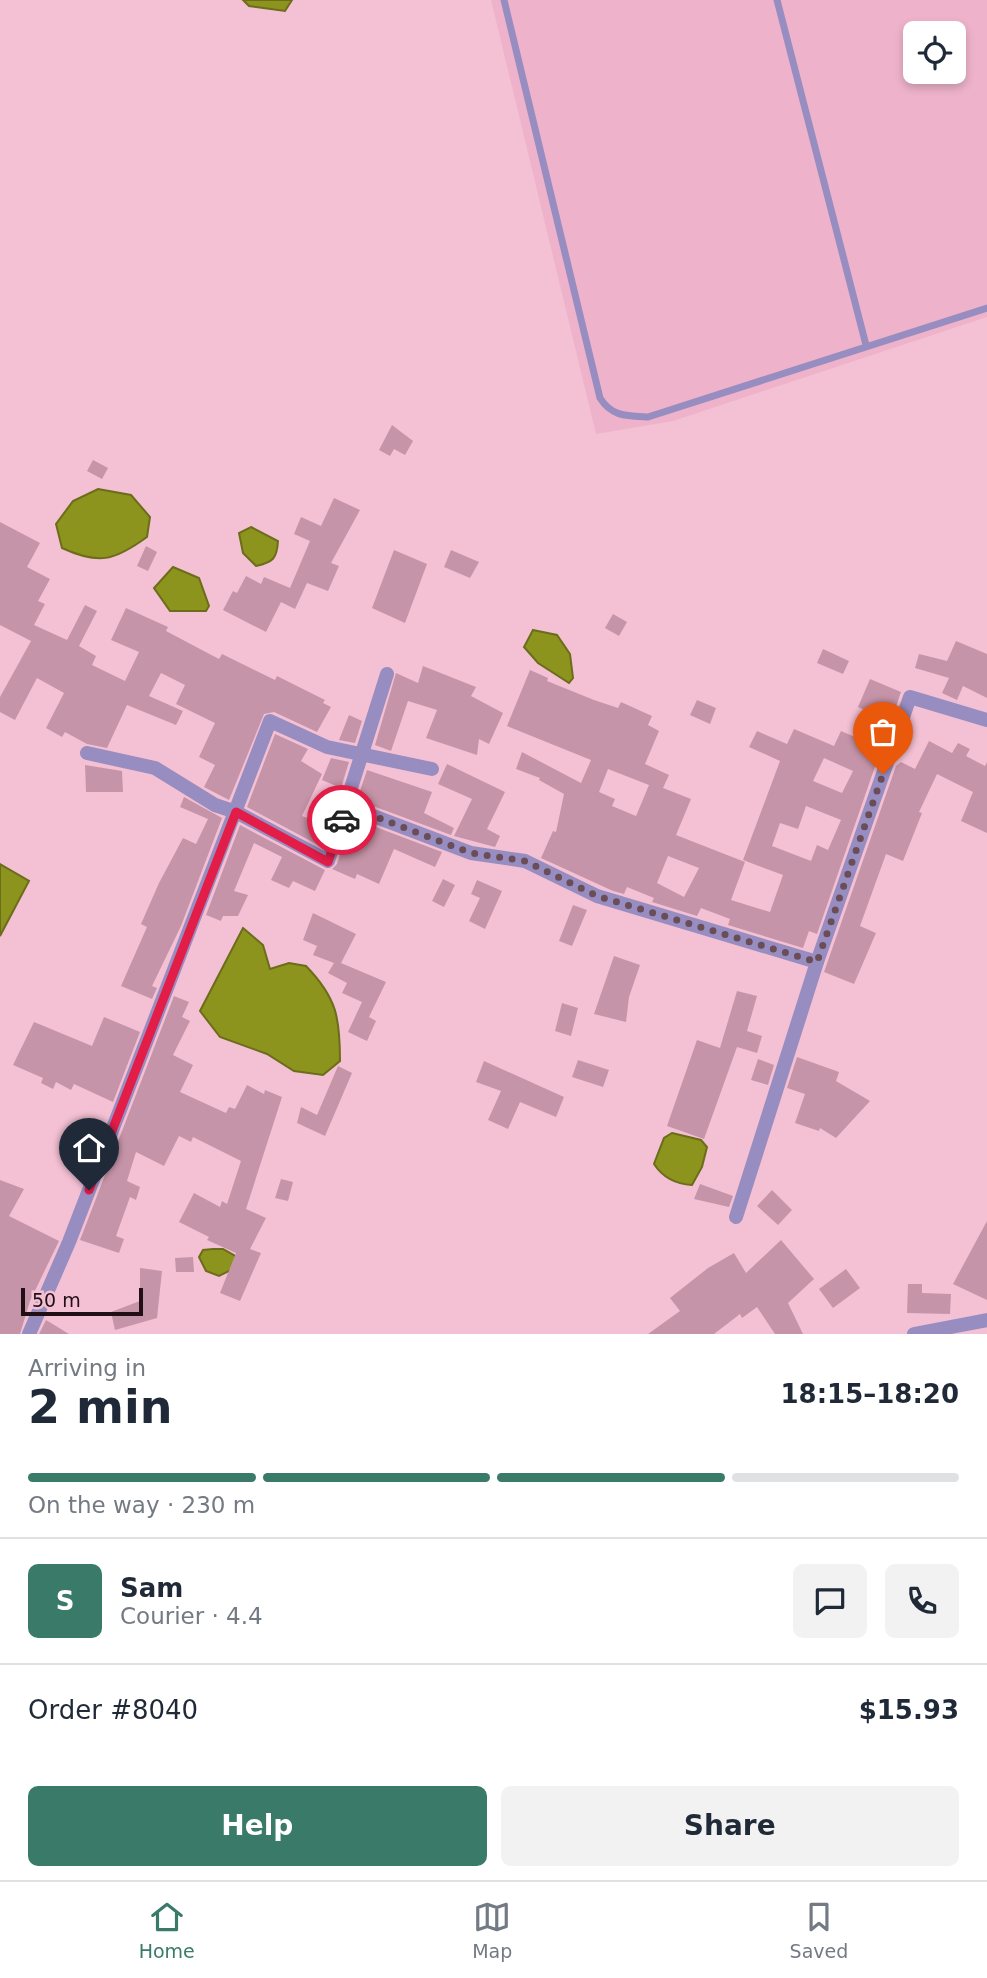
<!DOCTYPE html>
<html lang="en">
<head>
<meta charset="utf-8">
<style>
  body { margin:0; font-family:"DejaVu Sans",sans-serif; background:#f2f2f3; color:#1f2937; height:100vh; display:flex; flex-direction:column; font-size:26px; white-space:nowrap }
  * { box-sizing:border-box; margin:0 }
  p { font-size:23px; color:#747a83 }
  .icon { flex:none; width:38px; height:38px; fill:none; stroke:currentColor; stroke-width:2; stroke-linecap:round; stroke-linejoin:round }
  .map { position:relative; height:1334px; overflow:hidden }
  .details { display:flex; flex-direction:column; background:#fff; flex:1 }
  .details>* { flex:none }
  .buttons { position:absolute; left:903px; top:21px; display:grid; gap:14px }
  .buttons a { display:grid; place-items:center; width:63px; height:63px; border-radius:10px; background:#fff; box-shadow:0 4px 10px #0003; font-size:35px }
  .scale { position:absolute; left:21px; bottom:18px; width:122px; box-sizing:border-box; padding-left:7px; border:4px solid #210f16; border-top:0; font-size:19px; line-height:24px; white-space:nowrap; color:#210f16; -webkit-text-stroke:5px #f4c0d4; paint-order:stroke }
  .pin { position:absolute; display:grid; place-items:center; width:60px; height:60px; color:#fff; margin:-72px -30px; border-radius:50% 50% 50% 0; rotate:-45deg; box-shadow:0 0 7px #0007 }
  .pin .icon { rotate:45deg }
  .courier { position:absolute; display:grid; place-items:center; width:70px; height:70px; margin:-35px; border:5px solid #e11d48; border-radius:50%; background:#fff; color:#222; box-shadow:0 2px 9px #0007 }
  .summary em { font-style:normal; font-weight:800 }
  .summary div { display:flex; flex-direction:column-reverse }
  .summary { display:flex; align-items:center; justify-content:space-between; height:119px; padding:0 28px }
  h1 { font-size:46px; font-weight:800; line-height:52px }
  .bar { display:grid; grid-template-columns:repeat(4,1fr); gap:10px 7px; align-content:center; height:84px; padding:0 28px }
  .bar i { height:9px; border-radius:5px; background:#e0e1e3 }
  .bar .current { background:#3a7a69 }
  .bar p { grid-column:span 4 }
  .line { display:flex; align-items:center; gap:18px; padding:0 28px; border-top:2px solid #e0e1e3 }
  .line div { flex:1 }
  .round { display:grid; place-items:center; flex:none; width:74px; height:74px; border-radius:10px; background:#f2f2f3 }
  .primary-button { display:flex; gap:14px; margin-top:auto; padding:14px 28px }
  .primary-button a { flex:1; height:80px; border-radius:10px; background:#3a7a69; color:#fff; font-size:28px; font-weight:800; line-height:80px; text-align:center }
  .primary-button a+a { background:#f2f2f3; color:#1f2937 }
  .dock { display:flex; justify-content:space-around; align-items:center; height:98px; border-top:2px solid #e0e1e3; background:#fff; font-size:19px; color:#747a83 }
  .dock a { display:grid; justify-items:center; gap:4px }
  .dock .current { color:#3a7a69 }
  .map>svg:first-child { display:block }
  .built { fill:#eeb3ca; fill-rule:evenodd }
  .water { fill:#8c941d; stroke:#6c6c1b; stroke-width:2 }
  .building { fill:#c694a8; fill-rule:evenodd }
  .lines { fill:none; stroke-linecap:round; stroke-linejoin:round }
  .lane { stroke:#978dc0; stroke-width:7 }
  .street { stroke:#978dc0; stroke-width:14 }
  .done { stroke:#6b4d58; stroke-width:7; stroke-dasharray:0 12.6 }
  .route { stroke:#e11d48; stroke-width:9 }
</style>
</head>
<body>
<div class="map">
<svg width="987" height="1334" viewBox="0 0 987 1334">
  <rect width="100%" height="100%" fill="#f4c0d4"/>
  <path class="built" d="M 491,0 L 987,0 L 987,317 L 673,421 L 596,434 ZM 915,33 L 954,33 L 954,72 L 915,72 Z"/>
  <g class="water">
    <polygon points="243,0 292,0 285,11 249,6"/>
    <path d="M 98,489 L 131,495 L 150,517 L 147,537 C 114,561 99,565 62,548 L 56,524 L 73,501 Z"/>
    <path d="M 251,527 L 278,541 C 277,559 273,562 256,566 L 243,553 L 239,533 Z"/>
    <polygon points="173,567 199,578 209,606 206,611 170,611 154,588"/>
    <polygon points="533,630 557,635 570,654 573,678 569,683 538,663 524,647"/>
    <polygon points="0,864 29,881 0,936"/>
    <path d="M 243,928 L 263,945 L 270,969 L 289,963 L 306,966 C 337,998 340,1018 340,1061 L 323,1075 L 294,1071 L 267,1054 L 220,1037 L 200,1011 Z"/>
    <path d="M 672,1133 L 701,1140 L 707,1147 L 702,1167 L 692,1185 C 676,1184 663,1178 654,1164 L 664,1138 Z"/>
    <polygon points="213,1249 223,1249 237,1257 231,1270 219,1276 206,1271 199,1257 203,1250"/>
  </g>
  <g class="building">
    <polygon points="392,425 413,441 405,455 394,449 390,456 379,450"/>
    <polygon points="93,460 108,468 102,479 87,471"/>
    <polygon points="334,498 360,510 331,563 339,566 328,591 307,583 295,609 281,602 266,632 223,610 233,591 237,593 246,576 261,584 264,577 290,588 310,541 294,534 301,517 321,526"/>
    <polygon points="0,522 40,543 27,567 50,579 38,601 45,604 34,625 67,640 85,605 97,611 79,646 96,656 92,665 125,681 139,652 111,640 126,608 168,627 166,631 219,659 222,654 275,680 277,676 325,700 323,703 331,707 317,732 274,712 264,714 229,800 204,787 215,765 199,757 215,723 176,704 185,685 161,673 149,696 183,711 176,725 127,705 107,748 87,744 65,732 62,737 46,728 64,693 37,678 15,720 0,712 0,697 31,641 0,625"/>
    <polygon points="146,546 157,552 148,571 137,566"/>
    <polygon points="394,550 427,564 405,623 372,608"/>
    <polygon points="451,550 479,562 470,578 444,567"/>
    <polygon points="613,614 627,622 619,636 605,628"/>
    <polygon points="956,641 987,654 987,698 963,686 957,700 942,693 949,678 915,668 919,654 947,661"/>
    <polygon points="823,649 849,661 843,674 817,663"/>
    <polygon points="423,666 476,687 471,696 503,713 489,744 479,739 477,755 426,738 437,710 408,701 391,751 375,745 396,673 418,683"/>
    <path d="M 530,670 L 548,678 L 547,681 L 594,700 L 618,708 L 621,702 L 652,716 L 648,725 L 659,731 L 645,764 L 669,775 L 663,788 L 691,799 L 676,835 L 745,862 L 731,900 L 770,912 L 783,875 L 743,860 L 780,761 L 749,747 L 757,731 L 787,744 L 794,729 L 834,746 L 841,731 L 862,740 L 875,715 L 858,707 L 870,679 L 901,692 L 891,721 L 888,719 L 870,755 L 878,758 L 817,934 L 809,931 L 803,948 L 728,925 L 730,919 L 701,908 L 697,916 L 652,902 L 654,898 L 627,887 L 624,894 L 613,891 L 541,858 L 553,831 L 556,832 L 564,794 L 539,780 L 540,778 L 516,769 L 522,752 L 581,783 L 591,760 L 507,726 ZM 824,758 L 853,771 L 842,793 L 813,781 ZM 608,769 L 649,785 L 636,816 L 612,806 L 615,799 L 599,792 ZM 806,806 L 841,820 L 828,850 L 817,845 L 811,861 L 772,846 L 780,823 L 798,829 ZM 668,856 L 699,868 L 684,897 L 657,883 Z"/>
    <polygon points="697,700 716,708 710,724 690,715"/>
    <polygon points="349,715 362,721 355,743 339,740"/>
    <polygon points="275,734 308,749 301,761 322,774 302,816 326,825 336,804 322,847 247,807"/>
    <polygon points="929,741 952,753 958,743 970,749 966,756 985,766 987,762 987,833 961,821 973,792 937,774 919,812 922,813 903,861 886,854 860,926 876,933 854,984 824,972 896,766 901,762 915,769"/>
    <polygon points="331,758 349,762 341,788 322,780"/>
    <polygon points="447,764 505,792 487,829 500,836 495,847 454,836 472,799 438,784"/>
    <polygon points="85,765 122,771 123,792 86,792"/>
    <polygon points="367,770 432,792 424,813 454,828 451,835 357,800"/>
    <polygon points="184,797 222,818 181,926 152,986 157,988 152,999 121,986 147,927 141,924 159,883 183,838 196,844 208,819 180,807"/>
    <polygon points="352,818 442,852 435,867 394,849 379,884 357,874 355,879 332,869 337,864"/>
    <polygon points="240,825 325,870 315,891 293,881 289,888 271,880 282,857 254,843 234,891 248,895 238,916 223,916 221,921 206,915"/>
    <polygon points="443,879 455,885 444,907 432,901"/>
    <polygon points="477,880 502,891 485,929 469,921 480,898 471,894"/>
    <polygon points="573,905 587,910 572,946 559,941"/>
    <polygon points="313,913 356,934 341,963 386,982 369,1017 376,1021 367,1041 348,1032 362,1002 342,993 347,983 328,973 334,963 313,955 317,946 303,940"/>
    <polygon points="614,956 640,965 629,997 626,1022 594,1014"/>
    <polygon points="737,991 757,996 747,1031 762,1036 757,1053 737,1047 704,1139 667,1126 697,1040 720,1048"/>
    <polygon points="174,996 189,1002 182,1017 190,1021 173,1055 193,1065 180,1092 226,1113 229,1107 235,1109 247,1085 264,1094 265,1090 282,1097 246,1209 266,1218 250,1249 261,1253 240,1301 220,1293 236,1253 207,1240 209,1237 179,1222 194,1193 220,1207 222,1201 227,1204 241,1161 193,1137 191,1142 179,1136 164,1166 136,1152 127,1181 140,1187 136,1200 130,1197 116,1236 124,1239 119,1253 80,1240"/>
    <polygon points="562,1003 578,1008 571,1036 555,1031"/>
    <polygon points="104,1017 140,1032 113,1102 74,1084 71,1090 56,1082 53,1089 41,1083 43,1078 13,1065 34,1022 92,1046"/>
    <polygon points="797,1057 839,1072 836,1081 870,1101 836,1138 820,1128 819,1131 795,1123 805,1094 787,1088"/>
    <polygon points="758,1059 774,1065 768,1085 751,1080"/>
    <polygon points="578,1060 609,1070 603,1087 572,1077"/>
    <polygon points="484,1061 564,1097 556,1117 520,1102 508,1129 488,1120 501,1091 476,1082"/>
    <polygon points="338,1066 352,1073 325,1136 297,1123 301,1107 317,1115"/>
    <polygon points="281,1179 293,1182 288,1201 275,1198"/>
    <polygon points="0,1180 24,1189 9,1216 59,1241 30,1301 20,1334 0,1334"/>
    <polygon points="700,1184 733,1196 729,1207 694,1199"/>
    <polygon points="772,1190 792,1210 778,1225 757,1206"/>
    <polygon points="987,1221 987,1300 953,1284"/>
    <polygon points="781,1240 814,1279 788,1303 803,1334 775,1334 757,1307 742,1318 740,1314 714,1334 648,1334 680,1311 670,1298 708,1268 734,1253 746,1273"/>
    <polygon points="193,1257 194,1272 176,1272 175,1258"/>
    <polygon points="140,1268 162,1271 157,1318 115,1330 111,1312 140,1301"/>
    <polygon points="846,1269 860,1288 833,1308 819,1289"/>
    <polygon points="908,1284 922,1284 922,1293 951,1294 950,1314 907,1313"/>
    <polygon points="46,1320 69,1334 39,1334"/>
  </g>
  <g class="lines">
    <g class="lane">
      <path d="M 504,0 L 600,398 C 612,417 627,416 648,417 L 987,308"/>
      <polyline points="777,0 866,345"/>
    </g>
    <g class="street">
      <polyline points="87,753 155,768 215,805 236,812 328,861 387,674"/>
      <polyline points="347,806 471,853 525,861 597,896 817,962"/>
      <polyline points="736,1217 817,962 910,697 987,720"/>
      <polyline points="29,1334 69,1242 270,721 327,747 432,769"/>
      <polyline points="914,1334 987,1320"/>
    </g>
  </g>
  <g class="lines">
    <polyline class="done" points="342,820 347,806 471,853 525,861 597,896 817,962 883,774"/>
    <polyline class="route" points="89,1190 236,812 328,862 342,820"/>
  </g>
</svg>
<div class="buttons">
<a><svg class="icon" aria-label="locate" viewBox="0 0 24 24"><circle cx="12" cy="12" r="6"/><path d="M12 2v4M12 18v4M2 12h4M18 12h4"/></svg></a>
</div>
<div class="scale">50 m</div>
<div class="pin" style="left:883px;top:774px;background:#ea580c"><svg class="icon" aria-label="bag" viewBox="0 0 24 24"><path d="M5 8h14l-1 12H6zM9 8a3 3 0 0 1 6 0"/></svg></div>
<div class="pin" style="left:89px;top:1190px;background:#1f2937"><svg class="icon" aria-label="home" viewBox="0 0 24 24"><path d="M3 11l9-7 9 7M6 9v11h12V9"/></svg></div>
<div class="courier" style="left:342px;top:820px"><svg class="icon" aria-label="car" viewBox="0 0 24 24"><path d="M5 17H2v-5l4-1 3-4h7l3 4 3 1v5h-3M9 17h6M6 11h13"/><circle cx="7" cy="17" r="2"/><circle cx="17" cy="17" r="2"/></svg></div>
</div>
<section class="details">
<div class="summary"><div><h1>2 min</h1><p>Arriving in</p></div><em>18:15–18:20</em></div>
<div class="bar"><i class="current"></i><i class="current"></i><i class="current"></i><i></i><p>On the way · 230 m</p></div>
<div class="line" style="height:126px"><b class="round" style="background:#3a7a69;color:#fff">S</b><div><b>Sam</b><p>Courier · 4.4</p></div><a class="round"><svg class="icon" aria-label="chat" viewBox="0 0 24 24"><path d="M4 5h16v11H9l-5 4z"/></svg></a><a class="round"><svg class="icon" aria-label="phone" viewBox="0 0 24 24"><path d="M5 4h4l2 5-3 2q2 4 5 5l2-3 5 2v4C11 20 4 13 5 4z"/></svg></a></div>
<div class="line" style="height:91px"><div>Order #8040</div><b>$15.93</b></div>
<div class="primary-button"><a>Help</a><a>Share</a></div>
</section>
<nav class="dock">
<a class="current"><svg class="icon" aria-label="home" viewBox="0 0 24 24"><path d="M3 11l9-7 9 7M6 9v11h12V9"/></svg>Home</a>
<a><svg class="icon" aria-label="map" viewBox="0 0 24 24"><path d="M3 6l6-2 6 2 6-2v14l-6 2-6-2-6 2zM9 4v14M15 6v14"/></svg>Map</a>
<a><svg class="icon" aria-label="saved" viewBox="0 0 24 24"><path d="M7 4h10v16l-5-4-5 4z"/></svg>Saved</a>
</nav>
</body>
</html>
